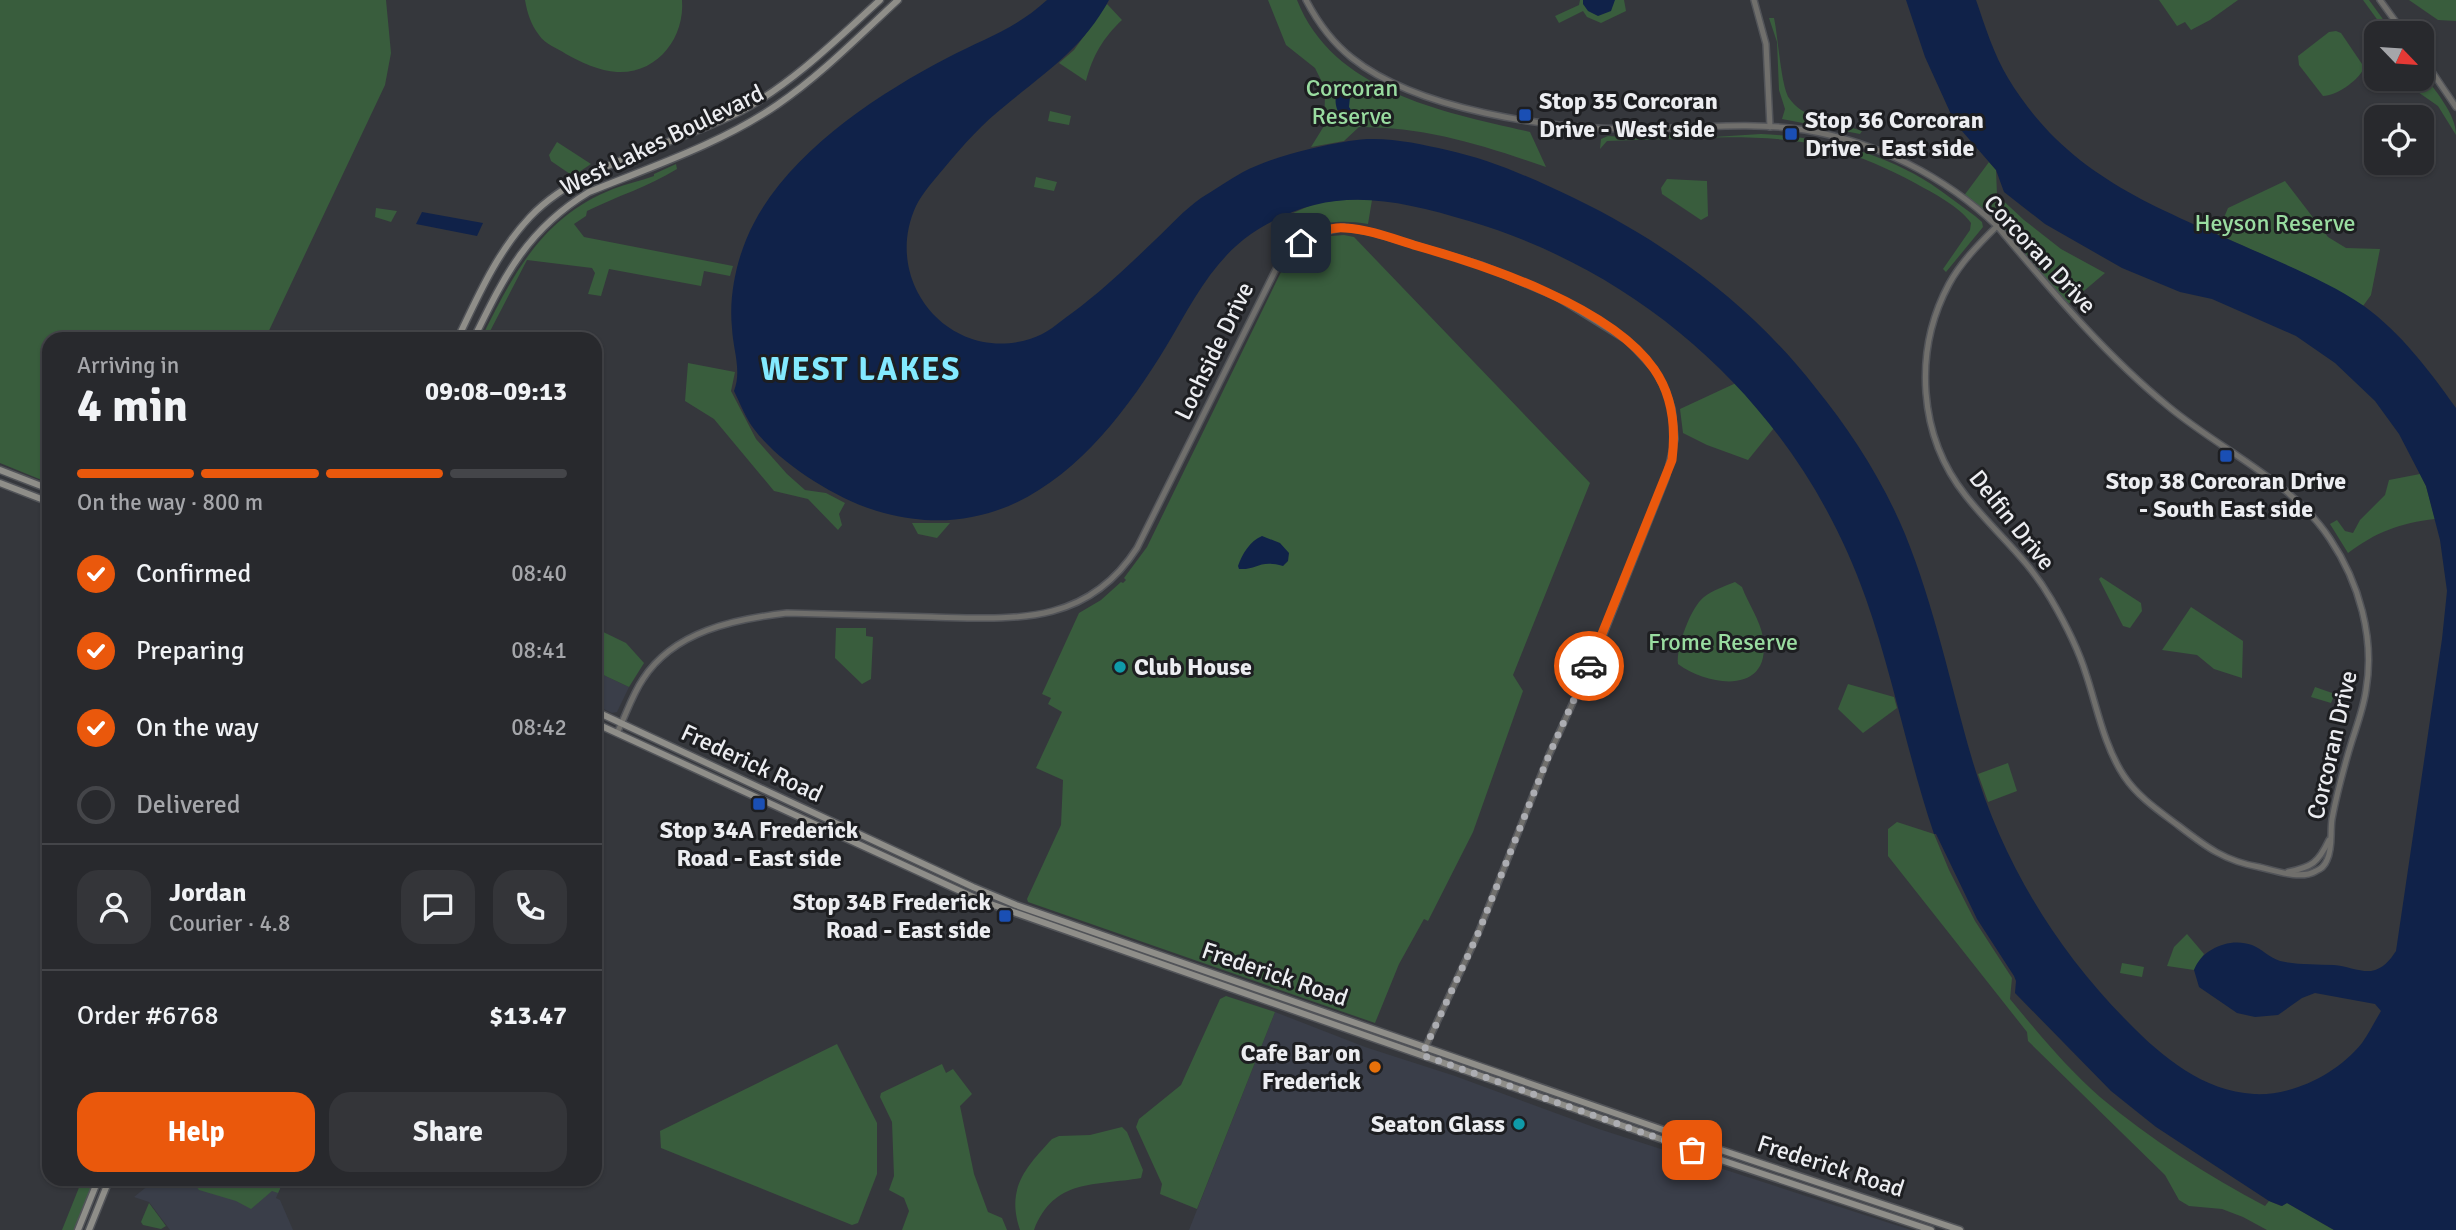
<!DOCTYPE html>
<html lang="en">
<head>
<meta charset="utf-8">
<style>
  body { margin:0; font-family:Signika,sans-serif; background:#343539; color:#f1f3f6; height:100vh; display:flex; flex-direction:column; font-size:26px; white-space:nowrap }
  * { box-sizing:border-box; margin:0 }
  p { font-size:23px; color:#a5a6aa }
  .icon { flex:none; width:38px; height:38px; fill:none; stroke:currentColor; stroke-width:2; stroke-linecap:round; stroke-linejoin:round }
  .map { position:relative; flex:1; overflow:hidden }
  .panel { position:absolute; left:42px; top:332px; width:560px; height:854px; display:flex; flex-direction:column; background:#28292d; border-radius:21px; box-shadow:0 2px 5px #0004,0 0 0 2px #444549 }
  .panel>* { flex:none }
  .needle { width:46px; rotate:115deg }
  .controls { position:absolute; left:2364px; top:21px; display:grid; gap:14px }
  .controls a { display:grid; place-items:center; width:70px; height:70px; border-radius:14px; background:#28292d; box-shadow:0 2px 5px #0004,0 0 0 2px #444549; font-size:35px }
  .pin { position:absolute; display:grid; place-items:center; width:60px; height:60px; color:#fff; margin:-30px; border-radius:14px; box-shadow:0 4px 10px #0006 }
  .courier { position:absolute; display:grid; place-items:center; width:70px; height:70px; margin:-35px; border:5px solid #ea580c; border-radius:50%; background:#fff; color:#222; box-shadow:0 2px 9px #0007 }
  .headline em { font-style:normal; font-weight:700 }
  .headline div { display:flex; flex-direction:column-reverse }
  .headline { display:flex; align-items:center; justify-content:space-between; height:119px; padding:0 35px }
  h1 { font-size:46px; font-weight:700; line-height:52px }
  .bar { display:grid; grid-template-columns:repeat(4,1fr); gap:10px 7px; align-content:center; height:84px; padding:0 35px }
  .bar i { height:9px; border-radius:5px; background:#444549 }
  .bar .on { background:#ea580c }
  .bar p { grid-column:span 4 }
  .line { display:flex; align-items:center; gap:18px; padding:0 35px; border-top:2px solid #444549 }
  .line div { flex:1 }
  .round { display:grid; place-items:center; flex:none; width:74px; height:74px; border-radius:21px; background:#343539 }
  ol { padding:0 35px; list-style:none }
  li { display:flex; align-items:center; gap:21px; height:77px }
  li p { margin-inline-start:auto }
  li .icon { padding:7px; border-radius:50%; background:#ea580c; color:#fff; stroke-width:4 }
  li:last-child { color:#a5a6aa }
  li i { width:38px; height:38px; border:4px solid #444549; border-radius:50% }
  .button { display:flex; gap:14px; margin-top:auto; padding:14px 35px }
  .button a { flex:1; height:80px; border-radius:21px; background:#ea580c; color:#fff; font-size:28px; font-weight:700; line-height:80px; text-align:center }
  .button a+a { background:#343539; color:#f1f3f6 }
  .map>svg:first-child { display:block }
  .built { fill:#3a3e49 }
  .green { fill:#395d3d }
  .water { fill:#102249 }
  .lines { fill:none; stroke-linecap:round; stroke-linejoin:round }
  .tertiary-casing { stroke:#525459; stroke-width:8 }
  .secondary-casing { stroke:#525459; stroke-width:9 }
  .tertiary { stroke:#706f6c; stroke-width:5 }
  .secondary { stroke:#8f8e89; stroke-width:6 }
  .done { stroke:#acadb2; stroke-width:7; stroke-dasharray:0 12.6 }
  .route { stroke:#ea580c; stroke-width:9 }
  .transit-dot { fill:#1a4fb4; stroke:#1d1e21; stroke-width:2.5 }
  .culture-dot { fill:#0f9aa8; stroke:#1d1e21; stroke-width:2.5 }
  .food-dot { fill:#e8710a; stroke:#1d1e21; stroke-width:2.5 }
  .labels { text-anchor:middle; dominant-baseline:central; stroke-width:6; stroke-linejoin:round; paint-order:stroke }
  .park-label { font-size:24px; fill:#99dca0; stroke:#1d1e21 }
  .poi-label { font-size:24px; font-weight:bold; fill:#ecedf1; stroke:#1d1e21; text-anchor:start }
  .street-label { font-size:24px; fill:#ecedf1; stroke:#1d1e21 }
  .district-label { font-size:32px; font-weight:bold; letter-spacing:2px; fill:#83eaff; stroke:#1d1e21 }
</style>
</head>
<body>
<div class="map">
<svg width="2456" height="1230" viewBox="0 0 2456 1230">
  <rect width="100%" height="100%" fill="#35373c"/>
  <g class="built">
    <polygon points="595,671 629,687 617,712 612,713 595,705"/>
    <polygon points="1275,1012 1365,1047 1455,1076 1599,1129 1911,1230 1189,1230"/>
    <polygon points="155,1180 284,1180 276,1198 280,1200 293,1230 170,1230 149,1202 134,1197"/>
  </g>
  <g class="green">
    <polygon points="0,0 386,0 391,53 385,85 265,339 49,340 49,483 0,463"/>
    <path d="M 525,0 L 682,0 C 685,37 658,74 617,72 C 600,71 580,62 566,54 C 557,48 545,44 539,35 C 531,25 527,12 525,0 Z"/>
    <path d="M 1268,0 L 1297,0 C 1333,92 1444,112 1530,132 L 1546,167 C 1482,145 1427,127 1359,127 L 1344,141 L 1311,147 L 1324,126 L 1325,96 L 1321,80 L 1315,68 L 1286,45 Z"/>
    <polygon points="1580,0 1624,0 1626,11 1601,23 1587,17 1583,11 1559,23 1555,16 1579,5"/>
    <polygon points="2159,0 2238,0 2210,20 2191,30 2185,22 2177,26"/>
    <polygon points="2363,0 2369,0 2393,33 2387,33"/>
    <polygon points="2409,0 2456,0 2456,21 2438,20"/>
    <path d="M 1107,4 L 1122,20 C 1103,38 1093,55 1086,81 L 1059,63 L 1074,50 Z"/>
    <path d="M 1769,18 L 1774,18 C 1778,36 1781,86 1789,98 C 1795,107 1805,113 1814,117 C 1829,123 1846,125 1862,131 L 1860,134 L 1782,119 L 1785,109 L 1779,90 L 1777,42 Z"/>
    <path d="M 2336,31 L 2341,33 L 2362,64 L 2363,70 C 2357,81 2336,96 2323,96 L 2299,65 L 2298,56 L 2329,32 Z"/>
    <path d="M 2422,73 C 2434,89 2456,114 2456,135 L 2438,106 L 2418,92 L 2419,86 L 2412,79 L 2422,79 Z"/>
    <polygon points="1050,111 1071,116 1069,125 1048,121"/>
    <path d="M 1761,134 C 1818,136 1882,152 1931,184 C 1946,194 1960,205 1975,216 L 1982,222 L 1983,227 L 1946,272 L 1943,269 L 1970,230 L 1971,223 C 1959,206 1933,193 1915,183 C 1889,169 1860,156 1831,148 C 1766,130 1675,140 1607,141 L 1600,149 L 1601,139 L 1608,136 L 1637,138 L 1665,135 L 1701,135 L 1713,137 Z"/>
    <polygon points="557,142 591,164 573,176 551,161 549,155"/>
    <polygon points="1989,162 1996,170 1997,195 2024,220 2061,249 2105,273 2065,307 1997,226 1963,197"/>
    <path d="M 676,164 L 677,169 C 648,187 617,196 587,211 L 586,216 L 574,224 L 584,237 L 733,266 L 730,276 L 704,271 L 701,286 L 609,269 L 601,296 L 588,294 L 595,273 L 592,268 L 527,260 L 486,339 L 481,339 C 513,274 542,217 613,189 C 626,184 640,181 654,176 L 654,174 Z"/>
    <polygon points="1036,177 1057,182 1054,191 1034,187"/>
    <polygon points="1667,179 1707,181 1708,216 1701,220 1662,194 1661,188"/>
    <polygon points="2285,181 2328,237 2346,248 2380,249 2371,295 2363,306 2314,278 2217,234 2228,208"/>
    <path d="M 1350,199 L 1372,200 L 1368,224 C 1339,219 1311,221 1289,242 L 1277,220 L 1316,203 Z"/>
    <polygon points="376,208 397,211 391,222 375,217"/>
    <polygon points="1344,235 1354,237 1590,483 1513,675 1523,691 1473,832 1428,921 1424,919 1399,964 1375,1023 1028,902 1027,899 1061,825 1063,780 1036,768 1062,712 1048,704 1051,698 1042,694 1079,613 1101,600 1121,582 1123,583 1126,580 1124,578 1147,547 1280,274 1292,255 1331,236"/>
    <polygon points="688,363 735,372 731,391 756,439 787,474 805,490 826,493 845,503 839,514 842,525 838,530 808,499 774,491 714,419 685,401"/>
    <polygon points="1736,383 1774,428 1748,460 1707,445 1683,433 1680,409"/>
    <path d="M 2420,474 L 2426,486 L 2435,519 C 2400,523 2376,532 2348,553 L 2330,524 L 2337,520 L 2345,531 L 2353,533 L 2360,520 L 2385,495 L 2389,480 Z"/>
    <polygon points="912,523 950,523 937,538 918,534"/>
    <polygon points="2101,577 2141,603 2142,611 2130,628 2123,626 2099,579"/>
    <path d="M 1735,582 L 1742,587 C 1748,603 1761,622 1763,638 C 1772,695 1709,687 1678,664 C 1676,647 1691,607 1704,597 C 1713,590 1725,586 1735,582 Z"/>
    <polygon points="2191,607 2243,641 2242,678 2214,669 2197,655 2162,650"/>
    <polygon points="595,628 626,643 644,663 629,687 595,671"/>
    <polygon points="836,628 866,628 866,636 873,637 871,679 862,684 835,658"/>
    <polygon points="1848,684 1894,697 1897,708 1863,733 1838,709"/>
    <polygon points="2315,687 2335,694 2331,703 2311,697"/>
    <polygon points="2008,763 2017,791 1988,802 1978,774"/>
    <path d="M 1897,822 L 1934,834 L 1949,870 L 1975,921 L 2012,978 L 2010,999 C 2038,1033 2067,1068 2100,1097 C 2151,1140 2207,1175 2265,1206 L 2269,1201 L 2281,1206 L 2287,1203 L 2334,1230 L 2267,1230 L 2243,1217 L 2222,1209 L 2189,1206 L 2179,1200 L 2165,1175 L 2028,1041 L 2027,1032 L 1888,856 L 1888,829 Z"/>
    <polygon points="2187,934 2204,954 2194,970 2167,966 2174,947"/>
    <polygon points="2122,963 2144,967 2142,977 2120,973"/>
    <polygon points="1226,996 1275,1012 1197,1209 1160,1194 1162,1184 1136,1127 1139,1119 1181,1085 1220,999"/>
    <polygon points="837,1044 877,1123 877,1174 858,1223 852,1225 661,1148 660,1131"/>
    <polygon points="942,1064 946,1073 953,1069 972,1094 960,1106 974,1174 988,1212 1002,1218 1007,1230 902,1230 909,1211 904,1198 889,1190 894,1176 892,1122 880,1097 881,1093"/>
    <path d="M 1122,1127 L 1127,1132 L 1143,1170 L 1141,1178 C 1095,1186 1054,1178 1034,1230 L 1020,1230 C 1006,1189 1025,1168 1052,1139 L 1059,1136 L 1090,1135 Z"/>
    <polygon points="82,1180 94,1180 74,1230 62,1230"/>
    <polygon points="191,1180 284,1180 278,1193 272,1191 251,1209 236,1201 199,1190"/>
    <polygon points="149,1203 166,1226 161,1229 143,1225 141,1222"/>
  </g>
  <g class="water">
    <path d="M 1047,0 L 1109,0 C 1083,48 1047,71 1006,105 C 983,123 964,144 945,167 C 935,179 923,192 916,206 C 881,282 950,364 1030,339 C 1047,334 1058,323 1072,313 C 1102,291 1128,266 1155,240 C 1170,226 1184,210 1201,198 C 1214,190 1229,180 1243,172 C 1275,156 1314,147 1349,141 C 1381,135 1417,143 1447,150 C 1492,160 1532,178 1574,198 C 1667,243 1751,305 1815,387 C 1851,431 1883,481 1905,534 C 1935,608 1950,683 1972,759 C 2001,859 2055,949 2128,1022 C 2162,1057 2203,1091 2254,1094 C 2293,1096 2337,1074 2362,1043 C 2369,1033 2375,1021 2381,1011 L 2375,1004 L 2315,993 L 2302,998 L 2278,1015 L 2255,1017 L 2237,1013 L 2199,987 L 2194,970 C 2202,948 2231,937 2252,945 C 2262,949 2270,958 2280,961 C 2298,965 2316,964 2334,965 C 2346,966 2360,972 2371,971 C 2383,969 2390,960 2396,951 L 2442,639 L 2447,591 L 2440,540 L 2426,486 L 2399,434 L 2375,401 L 2335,363 L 2296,336 L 2212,299 L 2180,292 L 2122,268 L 2045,224 L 2004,192 L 1996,170 L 1955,123 L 1925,57 L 1906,0 L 1976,0 C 1985,26 1994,55 2008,78 C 2069,179 2159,208 2260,253 C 2295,269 2332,284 2364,306 C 2401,333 2429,370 2456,408 L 2456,1230 L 2334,1230 L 2287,1203 L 2282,1206 L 2269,1201 L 2156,1127 L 2111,1091 L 2015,993 L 2016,981 L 2014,976 L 1977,919 L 1936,834 L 1934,834 C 1908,757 1893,676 1866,599 C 1802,416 1654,276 1469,221 C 1388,197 1326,184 1251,234 C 1212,261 1191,305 1167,345 C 1106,446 1019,549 884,513 C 841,502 781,465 754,429 C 746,419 740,403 734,391 C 742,370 733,350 732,328 C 729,299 735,267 746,240 C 778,160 872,97 947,58 C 985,38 1014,30 1047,0 Z"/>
    <polygon points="1583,0 1615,0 1611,11 1598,16 1588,11 1583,4"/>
    <path d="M 1338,91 L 1343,91 L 1350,97 L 1349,107 L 1355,116 L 1352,122 L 1347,123 C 1338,117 1332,101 1338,91 Z"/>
    <polygon points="422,212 483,223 477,236 416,224"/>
    <path d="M 1262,536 L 1280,543 L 1289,553 L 1288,561 L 1283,566 C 1259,559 1258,570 1239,569 L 1238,566 C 1242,554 1250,541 1262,536 Z"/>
  </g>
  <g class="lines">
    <g class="tertiary-casing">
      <g id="tertiary">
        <path d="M 1306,0 C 1317,21 1333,43 1352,58 C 1417,110 1549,129 1630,129 C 1688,129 1748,121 1805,130 C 1877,142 1944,176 1997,226 C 2051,290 2104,354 2169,407 C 2222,451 2292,481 2330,539 C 2359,582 2375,638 2366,690 C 2363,712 2354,732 2348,754 C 2342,775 2336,797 2332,819 C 2330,832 2333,848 2327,860 C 2325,865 2321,869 2316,871 C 2301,880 2276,871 2259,867 C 2225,861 2206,847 2179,826 C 2159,811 2138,797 2124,776 C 2104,746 2097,707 2086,674 C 2078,648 2065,623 2051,599 C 2026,556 1995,533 1966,496 C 1918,436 1913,351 1949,284 C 1961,262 1979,244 1997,226"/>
        <polyline points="1754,0 1766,44 1770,127"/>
        <polyline points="2380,0 2404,33"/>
        <polyline points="2422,57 2456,107"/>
        <path d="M 617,733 C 626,715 632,695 643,679 C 674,631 735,619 787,613 C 835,614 884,616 932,617 C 1014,619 1087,626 1137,548 L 1277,267 L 1289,253 L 1316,234 L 1344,227 L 1371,232 L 1481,265 L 1557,297 L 1628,341 L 1655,370 L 1666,391 L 1672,409 L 1675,439 L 1666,478 L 1601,641 L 1549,755 L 1477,936 L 1424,1050"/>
        <path d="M 2288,872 C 2312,867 2318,863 2329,840"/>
      </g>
    </g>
    <g class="secondary-casing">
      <g id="secondary">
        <path d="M 457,340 C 478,296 497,252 530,217 C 582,162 677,145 743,110 C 794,82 837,39 880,0"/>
        <path d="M 473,340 C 504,277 526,230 589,192 C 653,166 720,144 777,105 C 821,75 859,36 898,0"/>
        <polyline points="0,470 49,489"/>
        <polyline points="0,483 49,502"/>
        <polyline points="595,711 973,887 1016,905 1715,1148 1960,1230"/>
        <polyline points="595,723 982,901 1712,1157 1931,1230"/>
        <polyline points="78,1230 98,1180"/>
        <polyline points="89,1230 109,1180"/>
      </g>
    </g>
    <use href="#tertiary" class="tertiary"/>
    <use href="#secondary" class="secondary"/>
  </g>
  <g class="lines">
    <polyline class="done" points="1589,666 1549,755 1477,936 1422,1055 1692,1150"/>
    <path class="route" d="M 1301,243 C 1315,235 1329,226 1345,228 C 1369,229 1394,239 1417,246 C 1488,266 1611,307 1654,369 C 1673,396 1676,428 1672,460 L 1589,666"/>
  </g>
  <g class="transit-dot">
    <rect x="1518" y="108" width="14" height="14" rx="3.5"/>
    <rect x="1784" y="127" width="14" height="14" rx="3.5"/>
    <rect x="2219" y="449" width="14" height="14" rx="3.5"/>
    <rect x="752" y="797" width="14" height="14" rx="3.5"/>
    <rect x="998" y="909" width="14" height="14" rx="3.5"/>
  </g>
  <g class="culture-dot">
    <circle cx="1120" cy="667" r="7"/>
    <circle cx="1519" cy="1124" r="7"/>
  </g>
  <circle class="food-dot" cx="1375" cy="1067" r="7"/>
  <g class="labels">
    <g class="park-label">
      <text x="1352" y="88">Corcoran<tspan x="1352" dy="28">Reserve</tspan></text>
      <text x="2275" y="223">Heyson Reserve</text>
      <text x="1723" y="642">Frome Reserve</text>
    </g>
    <g class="poi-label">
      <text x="1539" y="101">Stop 35 Corcoran<tspan x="1539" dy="28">Drive - West side</tspan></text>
      <text x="1805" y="120">Stop 36 Corcoran<tspan x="1805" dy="28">Drive - East side</tspan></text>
      <text x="2226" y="481" text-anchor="middle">Stop 38 Corcoran Drive<tspan x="2226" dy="28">- South East side</tspan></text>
      <text x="1134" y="667">Club House</text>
      <text x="759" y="830" text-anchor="middle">Stop 34A Frederick<tspan x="759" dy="28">Road - East side</tspan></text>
      <text x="991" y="902" text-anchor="end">Stop 34B Frederick<tspan x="991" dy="28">Road - East side</tspan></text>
      <text x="1361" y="1053" text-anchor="end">Cafe Bar on<tspan x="1361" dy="28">Frederick</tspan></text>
      <text x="1505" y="1124" text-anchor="end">Seaton Glass</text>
    </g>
    <g class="street-label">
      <text transform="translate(662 140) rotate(-26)">West Lakes Boulevard</text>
      <text transform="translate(2040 254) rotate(47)">Corcoran Drive</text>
      <text transform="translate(1214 351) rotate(-64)">Lochside Drive</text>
      <text transform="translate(2012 520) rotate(51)">Delfin Drive</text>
      <text transform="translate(2332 745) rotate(-77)">Corcoran Drive</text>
      <text transform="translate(752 763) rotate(25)">Frederick Road</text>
      <text transform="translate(1275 974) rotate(19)">Frederick Road</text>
      <text transform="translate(1831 1166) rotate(18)">Frederick Road</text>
    </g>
    <g class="district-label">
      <text x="861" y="369">WEST LAKES</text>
    </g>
  </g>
</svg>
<div class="controls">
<a><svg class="needle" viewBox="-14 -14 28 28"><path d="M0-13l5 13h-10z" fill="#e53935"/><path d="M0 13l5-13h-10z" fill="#a5a6aa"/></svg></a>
<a><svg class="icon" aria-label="locate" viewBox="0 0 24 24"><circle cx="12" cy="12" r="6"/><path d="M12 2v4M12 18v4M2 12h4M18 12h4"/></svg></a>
</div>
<div class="pin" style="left:1692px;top:1150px;background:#ea580c"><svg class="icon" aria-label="bag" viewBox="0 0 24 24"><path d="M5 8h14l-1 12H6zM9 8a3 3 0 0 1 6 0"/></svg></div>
<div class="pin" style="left:1301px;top:243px;background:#1f2937"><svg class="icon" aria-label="home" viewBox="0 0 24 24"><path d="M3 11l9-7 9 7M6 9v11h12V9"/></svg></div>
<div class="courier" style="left:1589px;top:666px"><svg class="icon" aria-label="car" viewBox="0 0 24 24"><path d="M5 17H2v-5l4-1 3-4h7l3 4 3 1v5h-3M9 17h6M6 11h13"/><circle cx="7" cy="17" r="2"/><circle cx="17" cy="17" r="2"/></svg></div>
<section class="panel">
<div class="headline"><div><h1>4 min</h1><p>Arriving in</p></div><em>09:08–09:13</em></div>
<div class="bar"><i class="on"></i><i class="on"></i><i class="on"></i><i></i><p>On the way · 800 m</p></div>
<ol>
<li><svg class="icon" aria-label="check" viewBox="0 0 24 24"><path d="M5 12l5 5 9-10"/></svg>Confirmed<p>08:40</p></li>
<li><svg class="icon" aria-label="check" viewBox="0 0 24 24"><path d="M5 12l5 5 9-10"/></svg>Preparing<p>08:41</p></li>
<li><svg class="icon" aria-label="check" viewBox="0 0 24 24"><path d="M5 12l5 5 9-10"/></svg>On the way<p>08:42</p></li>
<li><i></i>Delivered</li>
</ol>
<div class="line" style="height:126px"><a class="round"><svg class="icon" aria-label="person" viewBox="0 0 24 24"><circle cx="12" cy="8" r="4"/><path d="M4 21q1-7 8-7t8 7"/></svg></a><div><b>Jordan</b><p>Courier · 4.8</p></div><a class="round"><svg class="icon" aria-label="chat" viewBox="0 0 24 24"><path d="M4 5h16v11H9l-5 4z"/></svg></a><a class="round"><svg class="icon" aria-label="phone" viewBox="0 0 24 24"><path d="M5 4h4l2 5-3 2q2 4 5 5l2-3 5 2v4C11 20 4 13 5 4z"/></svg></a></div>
<div class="line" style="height:91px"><div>Order #6768</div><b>$13.47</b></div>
<div class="button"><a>Help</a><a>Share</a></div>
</section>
</div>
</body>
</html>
